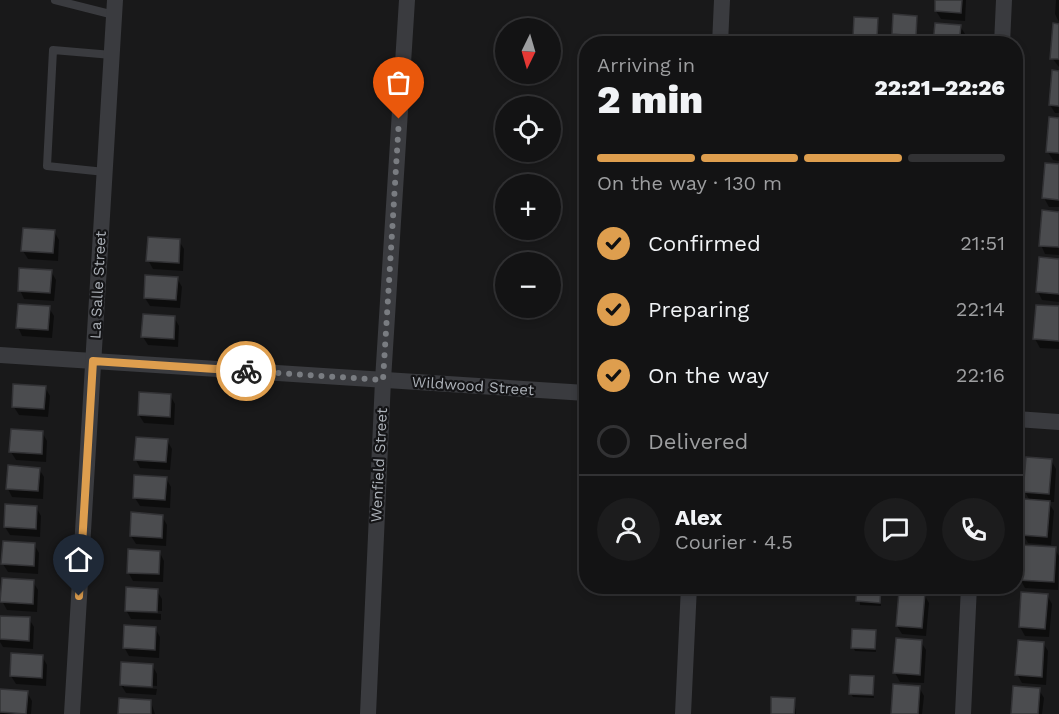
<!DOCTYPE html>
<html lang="en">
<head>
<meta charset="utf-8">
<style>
  body { margin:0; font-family:"Work Sans",sans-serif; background:#1c1c1d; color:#f1f3f6; height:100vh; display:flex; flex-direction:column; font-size:22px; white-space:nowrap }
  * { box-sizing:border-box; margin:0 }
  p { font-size:20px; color:#9d9ea0 }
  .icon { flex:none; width:33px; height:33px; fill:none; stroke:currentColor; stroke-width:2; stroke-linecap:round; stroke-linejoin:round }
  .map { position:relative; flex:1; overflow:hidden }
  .details { position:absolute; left:579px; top:36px; width:444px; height:558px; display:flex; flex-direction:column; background:#131314; border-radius:24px; box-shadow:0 3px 9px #0003,0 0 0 2px #323234 }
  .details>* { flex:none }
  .needle { width:39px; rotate:185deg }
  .fabs { position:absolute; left:495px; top:18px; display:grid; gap:12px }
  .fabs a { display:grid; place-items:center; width:66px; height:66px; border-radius:50%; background:#131314; box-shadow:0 3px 9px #0003,0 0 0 2px #323234; font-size:30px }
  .pin { position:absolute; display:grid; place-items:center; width:51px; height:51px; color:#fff; margin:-62px -26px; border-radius:50% 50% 50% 0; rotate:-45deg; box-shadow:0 0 6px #0007 }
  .pin .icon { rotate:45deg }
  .courier { position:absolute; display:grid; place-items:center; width:60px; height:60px; margin:-30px; border:4px solid #de9e4e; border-radius:50%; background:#fff; color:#222; box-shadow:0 2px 8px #0007 }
  .overview em { font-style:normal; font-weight:800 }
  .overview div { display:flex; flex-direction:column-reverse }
  .overview { display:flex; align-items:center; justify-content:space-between; height:102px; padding:0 18px }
  h1 { font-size:39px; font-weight:800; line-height:45px }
  .bar { display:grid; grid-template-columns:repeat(4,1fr); gap:9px 6px; align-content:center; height:72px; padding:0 18px }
  .bar i { height:8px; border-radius:4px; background:#323234 }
  .bar .selected { background:#de9e4e }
  .bar p { grid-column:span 4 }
  .line { display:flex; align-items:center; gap:15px; padding:0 18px; border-top:2px solid #323234 }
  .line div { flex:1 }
  .round { display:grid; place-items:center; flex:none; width:63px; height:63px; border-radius:32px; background:#1c1c1d }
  ol { padding:0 18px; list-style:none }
  li { display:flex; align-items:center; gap:18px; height:66px }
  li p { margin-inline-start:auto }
  li .icon { padding:6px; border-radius:50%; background:#de9e4e; color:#111; stroke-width:4 }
  li:last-child { color:#9d9ea0 }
  li i { width:33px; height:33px; border:3px solid #323234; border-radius:50% }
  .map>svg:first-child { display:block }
  .shadow { fill:#0007 }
  .building { fill:#4b4c4f; stroke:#333336; stroke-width:1.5 }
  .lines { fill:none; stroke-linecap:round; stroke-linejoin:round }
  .service { stroke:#3a3b3f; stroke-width:8 }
  .minor { stroke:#3a3b3f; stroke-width:16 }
  .done { stroke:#797c81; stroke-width:6; stroke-dasharray:0 10.8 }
  .route { stroke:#de9e4e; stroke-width:8 }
  .labels { text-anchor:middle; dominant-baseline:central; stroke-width:4.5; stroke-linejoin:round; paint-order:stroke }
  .street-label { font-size:15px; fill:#adb2b9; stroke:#141416 }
</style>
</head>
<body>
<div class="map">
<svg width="1059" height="714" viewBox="0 0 1059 714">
  <rect width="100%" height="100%" fill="#19191a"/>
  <g class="shadow">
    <polygon points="937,0 966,0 965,21 941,19 936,11"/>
    <polygon points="1056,0 1059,0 1059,22 1055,14"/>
    <polygon points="916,17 917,39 896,38 894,34"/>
    <polygon points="877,19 878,41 856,40 854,36"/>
    <polygon points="1059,25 1059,67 1052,58"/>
    <polygon points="960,26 965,34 964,44 935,44"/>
    <polygon points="1059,72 1059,113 1055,113 1050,105"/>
    <polygon points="1059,119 1059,161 1053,160 1048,152"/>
    <polygon points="1059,166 1059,207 1049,207 1044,198"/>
    <polygon points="1059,213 1059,255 1045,254 1041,245"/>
    <polygon points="54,231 59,240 58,261 28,259 23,251"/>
    <polygon points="179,241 184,249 183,271 153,269 148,260"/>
    <polygon points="1059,260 1059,302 1042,300 1038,292"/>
    <polygon points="51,271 56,280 54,301 24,299 20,290"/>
    <polygon points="177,278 182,287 180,308 150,306 145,298"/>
    <polygon points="1037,306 1059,308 1059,349 1040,348 1035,339"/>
    <polygon points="49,308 54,316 52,338 22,336 18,327"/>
    <polygon points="174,317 179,326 178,347 148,345 143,337"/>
    <polygon points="45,387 50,396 48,417 19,415 14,407"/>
    <polygon points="170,395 175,404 174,425 144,423 139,415"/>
    <polygon points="42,432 47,441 46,462 16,460 11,452"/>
    <polygon points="167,440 172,449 170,470 140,468 136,460"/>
    <polygon points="1051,460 1056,469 1054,502 1048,502 1054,511 1051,545 1028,543 1023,534 1030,501 1025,492"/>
    <polygon points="39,469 44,477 43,499 12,497 8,489"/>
    <polygon points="166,478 171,487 170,508 140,506 135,498"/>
    <polygon points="36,507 41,516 40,537 10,535 5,527"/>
    <polygon points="162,516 167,525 166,546 136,544 131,536"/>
    <polygon points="34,544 39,553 38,574 8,572 3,564"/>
    <polygon points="1055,549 1059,556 1058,590 1025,588 1020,579"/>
    <polygon points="160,553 164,561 163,582 133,581 128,572"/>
    <polygon points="33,582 38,590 37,612 7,610 2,601"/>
    <polygon points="859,586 881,586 881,606 860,605"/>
    <polygon points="905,586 930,586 930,590 906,589"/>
    <polygon points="157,591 162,599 162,611 129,609 129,612 161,614 161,620 131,619 126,610"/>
    <polygon points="924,594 929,603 926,636 902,634 897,626"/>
    <polygon points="1047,595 1052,604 1049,637 1025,636 1020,627"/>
    <polygon points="0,617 29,619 34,627 33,649 3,647 0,642"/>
    <polygon points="155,628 160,637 159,658 129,656 124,647"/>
    <polygon points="875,631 876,652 855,651 853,647"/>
    <polygon points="897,640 921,642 926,650 924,683 900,682 895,673"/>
    <polygon points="1043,643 1048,651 1046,685 1022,683 1017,674"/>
    <polygon points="42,656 47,665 46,686 16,684 11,676"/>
    <polygon points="152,665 157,674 157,686 124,684 124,687 157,689 156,695 126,693 121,685"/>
    <polygon points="873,677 874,698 853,697 851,694"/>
    <polygon points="919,687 924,696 922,714 893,714"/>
    <polygon points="0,690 27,692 32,701 31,714 0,714"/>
    <polygon points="1039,690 1044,698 1042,714 1013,714"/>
    <polygon points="794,700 796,714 772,714"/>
    <polygon points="151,702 155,714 120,714"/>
  </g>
  <g class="building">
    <polygon points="935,0 962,0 961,13 935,11"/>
    <polygon points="893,14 917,16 916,36 892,34"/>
    <polygon points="854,17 878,18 877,38 853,37"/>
    <polygon points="935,23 961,25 959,44 933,44"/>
    <polygon points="1053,23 1059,24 1059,59 1050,59"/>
    <polygon points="1052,70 1059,71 1059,106 1049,105"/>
    <polygon points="1049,117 1059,118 1059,153 1046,152"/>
    <polygon points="1045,163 1059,164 1059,200 1042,198"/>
    <polygon points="1042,210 1059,212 1059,247 1039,246"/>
    <polygon points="23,228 55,230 53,253 21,251"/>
    <polygon points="148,237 180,239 179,263 146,261"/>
    <polygon points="1039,257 1059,259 1059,294 1036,292"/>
    <polygon points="19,268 52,270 50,293 18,291"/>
    <polygon points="145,275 178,277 176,300 144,298"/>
    <polygon points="18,304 50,306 48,330 16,328"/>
    <polygon points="1036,305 1059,306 1059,341 1033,339"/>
    <polygon points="143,314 175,316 174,339 141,337"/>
    <polygon points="13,384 46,386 44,409 12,407"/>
    <polygon points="139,392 171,394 170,417 138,415"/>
    <polygon points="11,429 43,431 42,454 9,452"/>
    <polygon points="136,437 168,439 166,462 134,460"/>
    <polygon points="1026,457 1052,459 1049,494 1023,492"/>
    <polygon points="8,465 40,468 38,491 6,489"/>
    <polygon points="134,475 167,477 165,500 133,498"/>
    <polygon points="1024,499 1050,501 1047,537 1021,535"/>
    <polygon points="5,504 37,506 36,529 4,527"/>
    <polygon points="131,512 163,515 162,538 130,536"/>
    <polygon points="3,541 35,543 34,566 1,564"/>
    <polygon points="1020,545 1056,547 1054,582 1018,580"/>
    <polygon points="128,549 160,551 159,574 127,573"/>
    <polygon points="2,578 34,580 33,604 0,602"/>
    <polygon points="857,586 881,586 880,603 856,601"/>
    <polygon points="126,587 158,589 157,612 125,611"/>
    <polygon points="899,591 925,593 922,628 896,626"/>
    <polygon points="1021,592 1048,594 1045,629 1019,627"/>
    <polygon points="0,616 30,617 29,641 0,639"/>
    <polygon points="124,625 156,627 155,650 123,648"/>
    <polygon points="852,629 876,630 875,649 851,648"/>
    <polygon points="896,638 922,640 920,675 893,673"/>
    <polygon points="1018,640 1044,642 1042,677 1015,675"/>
    <polygon points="11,653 43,655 42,678 10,676"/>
    <polygon points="121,662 153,664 152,687 120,685"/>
    <polygon points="850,675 874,676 873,695 849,694"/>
    <polygon points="893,684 920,686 918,714 891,714"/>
    <polygon points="1013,686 1040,688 1038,714 1011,714"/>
    <polygon points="0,689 28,691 26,714 0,712"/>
    <polygon points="771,697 795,698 794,714 771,714"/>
    <polygon points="119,698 151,700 151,714 118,714"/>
  </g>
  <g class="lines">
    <g class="service">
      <polyline points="55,0 114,15"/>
      <polyline points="105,172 47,166 53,50 112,55"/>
    </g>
    <g class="minor">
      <polyline points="720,44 722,0"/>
      <polyline points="1002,44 1004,0"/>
      <polyline points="0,355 586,393"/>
      <polyline points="1016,419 1059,422"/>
      <polyline points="72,714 115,0"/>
      <polyline points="368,714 383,380 407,0"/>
      <polyline points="683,714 689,586"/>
      <polyline points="963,714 969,586"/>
    </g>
  </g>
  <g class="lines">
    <polyline class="done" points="246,371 383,380 399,119"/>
    <polyline class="route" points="79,596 93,361 246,371"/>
  </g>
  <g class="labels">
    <g class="street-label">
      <text transform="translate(98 285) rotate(-87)">La Salle Street</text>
      <text transform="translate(473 386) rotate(4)">Wildwood Street</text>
      <text transform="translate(379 465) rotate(-87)">Wenfield Street</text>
    </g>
  </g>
</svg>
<div class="fabs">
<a><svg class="needle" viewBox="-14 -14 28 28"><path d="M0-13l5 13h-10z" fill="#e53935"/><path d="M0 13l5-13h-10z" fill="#9d9ea0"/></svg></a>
<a><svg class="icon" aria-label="locate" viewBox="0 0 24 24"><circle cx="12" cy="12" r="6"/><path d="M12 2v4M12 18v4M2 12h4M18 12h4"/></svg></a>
<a>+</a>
<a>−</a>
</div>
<div class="pin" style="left:399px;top:119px;background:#ea580c"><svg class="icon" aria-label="bag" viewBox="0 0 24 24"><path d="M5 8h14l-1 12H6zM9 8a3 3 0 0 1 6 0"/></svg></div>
<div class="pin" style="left:79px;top:596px;background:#1f2937"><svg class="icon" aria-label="home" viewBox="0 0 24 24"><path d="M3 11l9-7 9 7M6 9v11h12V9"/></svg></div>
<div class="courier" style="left:246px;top:371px"><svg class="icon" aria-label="bike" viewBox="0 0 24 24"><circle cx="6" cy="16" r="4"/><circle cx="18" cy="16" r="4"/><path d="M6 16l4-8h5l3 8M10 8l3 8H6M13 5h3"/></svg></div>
<section class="details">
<div class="overview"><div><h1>2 min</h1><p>Arriving in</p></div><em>22:21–22:26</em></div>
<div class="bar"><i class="selected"></i><i class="selected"></i><i class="selected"></i><i></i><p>On the way · 130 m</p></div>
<ol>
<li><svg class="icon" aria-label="check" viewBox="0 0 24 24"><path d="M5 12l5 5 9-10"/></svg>Confirmed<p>21:51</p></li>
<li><svg class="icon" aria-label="check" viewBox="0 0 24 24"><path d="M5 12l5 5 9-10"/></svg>Preparing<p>22:14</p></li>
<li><svg class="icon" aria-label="check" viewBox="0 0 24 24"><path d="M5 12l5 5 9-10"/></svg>On the way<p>22:16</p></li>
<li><i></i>Delivered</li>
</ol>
<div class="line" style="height:108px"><a class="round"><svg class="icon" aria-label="person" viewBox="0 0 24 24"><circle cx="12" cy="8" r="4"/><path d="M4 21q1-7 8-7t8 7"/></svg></a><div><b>Alex</b><p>Courier · 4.5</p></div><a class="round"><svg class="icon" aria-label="chat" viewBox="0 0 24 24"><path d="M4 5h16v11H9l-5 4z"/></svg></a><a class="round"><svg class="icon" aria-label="phone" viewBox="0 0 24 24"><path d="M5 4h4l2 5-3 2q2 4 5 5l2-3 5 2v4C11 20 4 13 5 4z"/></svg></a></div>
</section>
</div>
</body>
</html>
